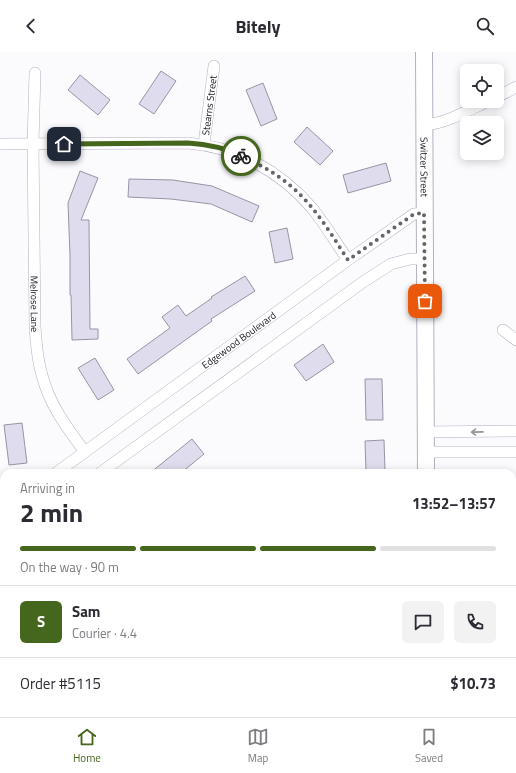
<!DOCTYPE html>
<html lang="en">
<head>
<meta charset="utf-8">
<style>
  body { margin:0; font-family:"Titillium Web",sans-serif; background:#f2f2f3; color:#2b2b33; height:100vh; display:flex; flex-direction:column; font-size:15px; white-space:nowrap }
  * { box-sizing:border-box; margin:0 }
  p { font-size:13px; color:#7c7c81 }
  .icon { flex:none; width:22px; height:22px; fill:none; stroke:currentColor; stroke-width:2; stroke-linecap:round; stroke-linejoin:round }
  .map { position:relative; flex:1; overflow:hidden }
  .panel { position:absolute; left:0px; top:417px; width:516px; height:248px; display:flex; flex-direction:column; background:#fff; border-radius:12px 12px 0 0; box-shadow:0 2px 10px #0003 }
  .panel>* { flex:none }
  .fabs { position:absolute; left:460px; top:12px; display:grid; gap:8px }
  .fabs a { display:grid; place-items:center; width:44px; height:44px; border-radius:6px; background:#fff; box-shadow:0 2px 10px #0003; font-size:20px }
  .pin { position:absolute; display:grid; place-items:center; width:34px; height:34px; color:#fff; margin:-17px; border-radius:8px; box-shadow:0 2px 6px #0006 }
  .courier { position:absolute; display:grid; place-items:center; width:40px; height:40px; margin:-20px; border:3px solid #44661d; border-radius:50%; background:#fff; color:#222; box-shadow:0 1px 5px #0007 }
  .overview em { font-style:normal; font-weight:700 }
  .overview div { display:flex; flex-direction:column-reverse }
  .overview { display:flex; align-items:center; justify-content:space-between; height:68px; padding:0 20px }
  h1 { font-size:26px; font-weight:700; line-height:30px }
  .bar { display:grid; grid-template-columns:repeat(4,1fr); gap:6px 4px; align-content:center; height:48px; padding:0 20px }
  .bar i { height:5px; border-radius:3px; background:#e1e1e2 }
  .bar .active { background:#44661d }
  .bar p { grid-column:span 4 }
  .line { display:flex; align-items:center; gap:10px; padding:0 20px; border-top:1px solid #e1e1e2 }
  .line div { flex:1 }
  .round { display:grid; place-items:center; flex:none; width:42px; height:42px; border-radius:6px; background:#f2f2f3 }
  header { display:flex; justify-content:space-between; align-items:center; height:52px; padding:0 20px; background:#fff; font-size:18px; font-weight:700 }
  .tab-bar { display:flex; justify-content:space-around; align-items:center; height:56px; border-top:1px solid #e1e1e2; background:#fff; font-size:11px; color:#7c7c81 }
  .tab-bar a { display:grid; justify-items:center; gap:2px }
  .tab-bar .active { color:#44661d }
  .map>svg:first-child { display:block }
  .building { fill:#dedced; stroke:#9695a4 }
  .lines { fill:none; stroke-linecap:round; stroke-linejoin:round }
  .street-casing { stroke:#b2b0c0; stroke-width:12 }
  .secondary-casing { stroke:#b2b0c0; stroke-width:18 }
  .street { stroke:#fff; stroke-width:11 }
  .secondary { stroke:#fff; stroke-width:16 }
  .oneway { stroke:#959598 }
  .done { stroke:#656469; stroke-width:4; stroke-dasharray:0 7.2 }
  .route { stroke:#44661d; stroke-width:5 }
  .labels { text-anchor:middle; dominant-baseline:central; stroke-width:3.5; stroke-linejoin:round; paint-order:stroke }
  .street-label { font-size:10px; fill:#141319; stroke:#fff }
</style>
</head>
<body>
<header><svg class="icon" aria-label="back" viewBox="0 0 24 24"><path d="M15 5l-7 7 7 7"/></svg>Bitely<svg class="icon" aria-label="search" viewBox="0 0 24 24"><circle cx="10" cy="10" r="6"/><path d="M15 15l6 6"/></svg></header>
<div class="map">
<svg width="516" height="665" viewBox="0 0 516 665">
  <rect width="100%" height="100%" fill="#fbfbfe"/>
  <g class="building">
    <polygon points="161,19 176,29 154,62 139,52"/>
    <polygon points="80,23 110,48 98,63 68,38"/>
    <polygon points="263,31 277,67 261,74 246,38"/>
    <polygon points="307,75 333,99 320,113 294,90"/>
    <polygon points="386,111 391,129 348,141 343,123"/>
    <polygon points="80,119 98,126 81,168 89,168 90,277 98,277 98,287 72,288 71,243 70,243 70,204 68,151"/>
    <polygon points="129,127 173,128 212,134 259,154 252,170 211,152 171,147 128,145"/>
    <polygon points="287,176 293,207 275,211 269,180"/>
    <polygon points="245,224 255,239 211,267 212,269 138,322 127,307 170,276 162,265 178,253 186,264 212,246 211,245"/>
    <polygon points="323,292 334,310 306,329 294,313"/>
    <polygon points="95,306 114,338 98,348 78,316"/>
    <polygon points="365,327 382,327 383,368 366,368"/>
    <polygon points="22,371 27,411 9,413 4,373"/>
    <polygon points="192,387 204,402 181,421 150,421"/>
    <polygon points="384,388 385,419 366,419 365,389"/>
  </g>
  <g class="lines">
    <g class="street-casing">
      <g id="street">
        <path id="s1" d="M 35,21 L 33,92 L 35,274 C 36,290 37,307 42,323 C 49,352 67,376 85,400"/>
        <polyline points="497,45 516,35"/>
        <path d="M 424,73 C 447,71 467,59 488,49"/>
        <path d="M 0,92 L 188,91 C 237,95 280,119 312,156 C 325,172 336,191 348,208"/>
        <path id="s2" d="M 204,92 L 214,14"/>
        <polyline points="503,278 516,288"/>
        <polyline points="426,380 516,379"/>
        <polyline points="426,400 516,400"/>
        <path id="s3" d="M 56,421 L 348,208 L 414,162 L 424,161"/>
        <polyline points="100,421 363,230 391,212 410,207 425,207"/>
        <polyline points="0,461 4,459"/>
        <polyline points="0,494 4,491"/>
        <polyline points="512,517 516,517"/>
        <polyline points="62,665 68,661"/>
      </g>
    </g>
    <g class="secondary-casing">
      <g id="secondary">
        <path id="s4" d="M 424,0 L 426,421"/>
        <polyline points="426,661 426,665"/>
      </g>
    </g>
    <use href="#street" class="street"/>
    <use href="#secondary" class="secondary"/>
  </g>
  <defs><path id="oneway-shaft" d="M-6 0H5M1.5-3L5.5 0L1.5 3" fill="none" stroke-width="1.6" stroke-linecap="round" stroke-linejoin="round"/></defs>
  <use class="oneway" href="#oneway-shaft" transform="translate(477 380) rotate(179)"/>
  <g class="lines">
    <path class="done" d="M 241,104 C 269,116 294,133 313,157 C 326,173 337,191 348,208 L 414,162 L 424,161 L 425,249"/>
    <path class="route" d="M 64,92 L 188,91 C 206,92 225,96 241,104"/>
  </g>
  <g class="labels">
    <g class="street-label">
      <text stroke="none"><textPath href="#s2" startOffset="39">Stearns Street</textPath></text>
      <text stroke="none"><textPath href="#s4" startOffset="115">Switzer Street</textPath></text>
      <text stroke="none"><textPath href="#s1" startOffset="231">Melrose Lane</textPath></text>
      <text stroke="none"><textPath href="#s3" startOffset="226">Edgewood Boulevard</textPath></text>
    </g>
  </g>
</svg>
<div class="fabs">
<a><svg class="icon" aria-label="locate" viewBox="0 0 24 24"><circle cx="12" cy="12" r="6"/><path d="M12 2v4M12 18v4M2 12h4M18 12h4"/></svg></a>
<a><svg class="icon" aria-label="layers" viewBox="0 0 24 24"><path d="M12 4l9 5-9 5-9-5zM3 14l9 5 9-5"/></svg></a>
</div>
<div class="pin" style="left:425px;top:249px;background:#ea580c"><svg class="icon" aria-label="bag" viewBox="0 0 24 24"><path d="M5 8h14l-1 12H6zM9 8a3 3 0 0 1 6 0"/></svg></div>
<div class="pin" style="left:64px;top:92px;background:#1f2937"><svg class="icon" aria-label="home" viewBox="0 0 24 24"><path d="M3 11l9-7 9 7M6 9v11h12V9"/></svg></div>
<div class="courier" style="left:241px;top:104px"><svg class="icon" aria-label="bike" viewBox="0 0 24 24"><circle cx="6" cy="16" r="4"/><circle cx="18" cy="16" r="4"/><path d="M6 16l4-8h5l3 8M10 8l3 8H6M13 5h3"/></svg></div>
<section class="panel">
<div class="overview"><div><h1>2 min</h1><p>Arriving in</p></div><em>13:52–13:57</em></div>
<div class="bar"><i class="active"></i><i class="active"></i><i class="active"></i><i></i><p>On the way · 90 m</p></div>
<div class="line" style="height:72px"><b class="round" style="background:#44661d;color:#fff">S</b><div><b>Sam</b><p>Courier · 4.4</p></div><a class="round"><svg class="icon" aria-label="chat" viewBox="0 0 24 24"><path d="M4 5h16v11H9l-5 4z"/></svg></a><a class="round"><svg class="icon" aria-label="phone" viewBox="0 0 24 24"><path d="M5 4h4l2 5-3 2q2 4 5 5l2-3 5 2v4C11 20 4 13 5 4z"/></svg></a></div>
<div class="line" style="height:52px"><div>Order #5115</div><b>$10.73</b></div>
</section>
</div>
<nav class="tab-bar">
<a class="active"><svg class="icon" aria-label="home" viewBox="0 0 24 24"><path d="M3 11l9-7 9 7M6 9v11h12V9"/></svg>Home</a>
<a><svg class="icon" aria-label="map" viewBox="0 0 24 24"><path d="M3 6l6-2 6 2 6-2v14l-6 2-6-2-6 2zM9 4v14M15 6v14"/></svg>Map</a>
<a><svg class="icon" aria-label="saved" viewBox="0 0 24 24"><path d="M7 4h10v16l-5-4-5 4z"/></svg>Saved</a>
</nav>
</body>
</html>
